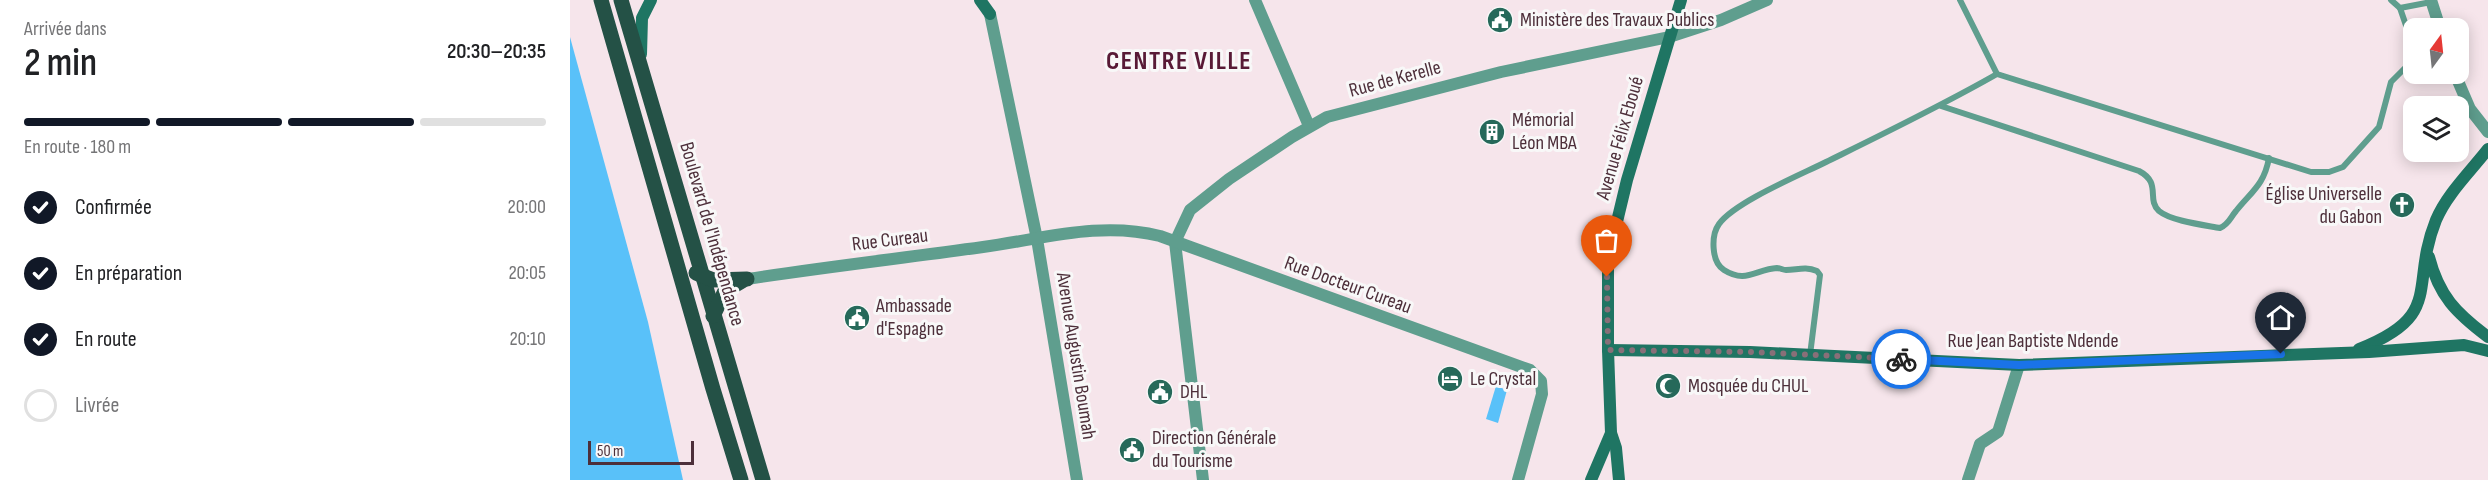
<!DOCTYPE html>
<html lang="fr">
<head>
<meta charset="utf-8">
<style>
  body { margin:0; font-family:"Sofia Sans Condensed",sans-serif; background:#f6f6f6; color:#202124; height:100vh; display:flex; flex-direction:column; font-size:22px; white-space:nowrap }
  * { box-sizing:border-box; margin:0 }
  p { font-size:20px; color:#757577 }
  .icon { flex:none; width:33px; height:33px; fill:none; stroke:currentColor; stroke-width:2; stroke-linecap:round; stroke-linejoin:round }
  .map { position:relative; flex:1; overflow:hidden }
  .drawer { display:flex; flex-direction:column; background:#fff; width:570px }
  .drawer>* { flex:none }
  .needle { width:39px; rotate:15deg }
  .buttons { position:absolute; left:1833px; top:18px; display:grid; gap:12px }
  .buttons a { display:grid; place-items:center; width:66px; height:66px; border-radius:12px; background:#fff; box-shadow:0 3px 15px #0003; font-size:30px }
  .scale { position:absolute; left:18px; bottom:15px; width:106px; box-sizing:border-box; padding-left:6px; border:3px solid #4d2f3a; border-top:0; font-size:16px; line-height:21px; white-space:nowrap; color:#4d2f3a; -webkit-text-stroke:4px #f8f8f8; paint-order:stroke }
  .pin { position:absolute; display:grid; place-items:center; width:51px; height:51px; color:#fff; margin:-62px -26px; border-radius:50% 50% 50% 0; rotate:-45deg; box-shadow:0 0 6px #0007 }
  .pin .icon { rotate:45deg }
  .courier { position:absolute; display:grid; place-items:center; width:60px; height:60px; margin:-30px; border:4px solid #1a73e8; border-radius:50%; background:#fff; color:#222; box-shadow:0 2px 8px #0007 }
  .head em { font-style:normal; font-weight:600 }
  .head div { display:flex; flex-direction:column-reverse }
  .head { display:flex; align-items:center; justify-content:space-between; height:102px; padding:0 24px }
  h1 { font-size:39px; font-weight:600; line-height:45px }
  .bar { display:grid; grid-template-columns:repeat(4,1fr); gap:9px 6px; align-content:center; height:72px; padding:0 24px }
  .bar i { height:8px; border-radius:4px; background:#e0e0e0 }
  .bar .on { background:#111827 }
  .bar p { grid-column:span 4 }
  ol { padding:0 24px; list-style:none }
  li { display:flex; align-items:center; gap:18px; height:66px }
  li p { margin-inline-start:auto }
  li .icon { padding:6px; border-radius:50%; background:#111827; color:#fff; stroke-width:4 }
  li:last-child { color:#757577 }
  li i { width:33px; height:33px; border:3px solid #e0e0e0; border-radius:50% }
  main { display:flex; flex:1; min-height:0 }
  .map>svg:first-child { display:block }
  .water { fill:#59c1f9 }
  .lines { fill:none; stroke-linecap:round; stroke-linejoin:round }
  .lane { stroke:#5f9e8e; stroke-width:6 }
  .street { stroke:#5f9e8e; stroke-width:12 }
  .secondary { stroke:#1f7563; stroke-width:12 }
  .primary { stroke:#245146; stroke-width:15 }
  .done { stroke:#886f78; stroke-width:6; stroke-dasharray:0 10.8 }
  .route { stroke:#1a73e8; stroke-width:8 }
  .labels { text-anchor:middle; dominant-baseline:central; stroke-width:6; stroke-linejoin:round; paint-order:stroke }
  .poi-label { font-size:20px; fill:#4d2f3a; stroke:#f8f8f8; text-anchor:start }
  .street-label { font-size:20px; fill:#4d2f3a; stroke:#f8f8f8 }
  .district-label { font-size:26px; font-weight:bold; letter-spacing:1.5px; fill:#581a36; stroke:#f8f8f8 }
</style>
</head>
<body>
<main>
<section class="drawer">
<div class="head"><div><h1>2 min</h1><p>Arrivée dans</p></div><em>20:30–20:35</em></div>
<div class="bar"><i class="on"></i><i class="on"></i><i class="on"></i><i></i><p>En route · 180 m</p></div>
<ol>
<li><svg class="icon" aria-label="check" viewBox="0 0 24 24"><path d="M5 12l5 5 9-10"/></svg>Confirmée<p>20:00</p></li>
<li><svg class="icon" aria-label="check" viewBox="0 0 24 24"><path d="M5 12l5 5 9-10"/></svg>En préparation<p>20:05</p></li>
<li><svg class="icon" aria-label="check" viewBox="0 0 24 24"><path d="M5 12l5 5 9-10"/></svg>En route<p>20:10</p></li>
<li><i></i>Livrée</li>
</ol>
</section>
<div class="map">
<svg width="1918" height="480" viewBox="0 0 1918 480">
  <rect width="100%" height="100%" fill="#f6e5eb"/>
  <g class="water">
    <polygon points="0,37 78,322 113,480 0,480"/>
    <polygon points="926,386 937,390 928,423 916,419"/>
  </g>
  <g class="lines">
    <g class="lane">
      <polyline points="1390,0 1427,74 1741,172 1759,172 1773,167 1809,127 1821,82 1841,62 1841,40 1830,8"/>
      <polyline points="1821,0 1830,8 1861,2"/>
      <path d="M 1371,106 L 1569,171 C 1592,183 1576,199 1589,211 C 1601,221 1634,225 1650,228 C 1659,224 1660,218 1666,211 C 1682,191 1694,185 1699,158"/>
      <path d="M 1240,355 L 1250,275 L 1247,271 C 1235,266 1227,270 1216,270 C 1213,270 1210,268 1207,268 C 1186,269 1176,284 1154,270 C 1141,262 1141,235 1149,224 C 1165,202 1230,175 1256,162 C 1313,134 1371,106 1427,74"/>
    </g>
    <g class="street">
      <polyline points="685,0 739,126"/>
      <polyline points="1861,0 1870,28"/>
      <polyline points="420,14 467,239 507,480"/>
      <polyline points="1885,74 1900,109 1918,132"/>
      <polyline points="605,242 620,210 659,179 722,137 757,117 931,72 1099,37 1151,20 1197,0"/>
      <polyline points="605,242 633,480"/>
      <path d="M 177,279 C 255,267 334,258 413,247 C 473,239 530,221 590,236 L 960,370 L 971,381 L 972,394 L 948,480"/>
      <polyline points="1398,480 1410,444 1428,432 1449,365"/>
    </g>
    <g class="secondary">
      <polyline points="410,0 420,14"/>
      <polyline points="71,54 72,18 81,0"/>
      <path d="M 1859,257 C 1869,296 1886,313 1918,337"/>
      <path d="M 1789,349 C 1875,315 1839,287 1866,220 C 1877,194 1900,172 1918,149"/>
      <polyline points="1038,350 1180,352 1449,365 1799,352 1894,345 1918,351"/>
      <polyline points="1021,480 1041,433"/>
      <polyline points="1049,480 1046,448 1041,433 1038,350 1038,259 1057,180 1111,0"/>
    </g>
    <g class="primary">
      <polyline points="31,0 143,389 171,480"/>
      <polyline points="51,0 193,480"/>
      <polyline points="126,273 143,280 177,279"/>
      <polyline points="143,316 155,291 172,281"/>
    </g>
  </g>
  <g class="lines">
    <polyline class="done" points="1037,277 1038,350 1180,352 1331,359"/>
    <polyline class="route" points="1331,359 1449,365 1711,354"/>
  </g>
  <defs>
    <g id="civic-disc" transform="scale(1.35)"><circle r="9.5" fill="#26695a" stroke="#f8f8f8"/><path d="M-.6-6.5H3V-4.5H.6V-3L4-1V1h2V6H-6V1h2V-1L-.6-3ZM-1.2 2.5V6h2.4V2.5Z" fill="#fff"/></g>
    <g id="building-disc" transform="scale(1.35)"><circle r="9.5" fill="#26695a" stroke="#f8f8f8"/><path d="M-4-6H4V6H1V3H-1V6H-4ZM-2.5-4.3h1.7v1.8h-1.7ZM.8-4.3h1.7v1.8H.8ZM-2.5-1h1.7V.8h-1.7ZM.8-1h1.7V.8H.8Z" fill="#fff"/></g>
    <g id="church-disc" transform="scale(1.35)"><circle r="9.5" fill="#26695a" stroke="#f8f8f8"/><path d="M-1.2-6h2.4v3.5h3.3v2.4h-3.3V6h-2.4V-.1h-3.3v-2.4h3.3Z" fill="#fff"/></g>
    <g id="hotel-disc" transform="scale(1.35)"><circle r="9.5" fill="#26695a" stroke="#f8f8f8"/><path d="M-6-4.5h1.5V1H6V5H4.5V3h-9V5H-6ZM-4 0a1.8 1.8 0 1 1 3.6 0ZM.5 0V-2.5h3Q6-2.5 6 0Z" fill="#fff"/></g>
    <g id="mosque-disc" transform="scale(1.35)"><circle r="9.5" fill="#26695a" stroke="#f8f8f8"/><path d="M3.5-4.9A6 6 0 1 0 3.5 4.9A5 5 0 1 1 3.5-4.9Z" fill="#fff"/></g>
  </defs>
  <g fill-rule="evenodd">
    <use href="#civic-disc" x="930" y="20"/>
    <use href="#building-disc" x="922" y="132"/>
    <use href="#church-disc" x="1832" y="205"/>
    <use href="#civic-disc" x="287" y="318"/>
    <use href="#hotel-disc" x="880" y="379"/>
    <use href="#mosque-disc" x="1098" y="386"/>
    <use href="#civic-disc" x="590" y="392"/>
    <use href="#civic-disc" x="562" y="450"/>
  </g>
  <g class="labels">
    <g class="poi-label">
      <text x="950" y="20">Ministère des Travaux Publics</text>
      <text x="942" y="120">Mémorial<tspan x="942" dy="23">Léon MBA</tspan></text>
      <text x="1812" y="194" text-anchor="end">Église Universelle<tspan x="1812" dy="23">du Gabon</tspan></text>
      <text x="306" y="306">Ambassade<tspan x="306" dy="23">d'Espagne</tspan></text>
      <text x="900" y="379">Le Crystal</text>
      <text x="1118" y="386">Mosquée du CHUL</text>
      <text x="610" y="392">DHL</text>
      <text x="582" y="438">Direction Générale<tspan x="582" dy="23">du Tourisme</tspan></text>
    </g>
    <g class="street-label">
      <text transform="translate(825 79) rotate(-15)">Rue de Kerelle</text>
      <text transform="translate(1050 138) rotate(-74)">Avenue Félix Eboué</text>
      <text transform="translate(142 234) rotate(74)">Boulevard de l'Indépendance</text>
      <text transform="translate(320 240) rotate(-7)">Rue Cureau</text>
      <text transform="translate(778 285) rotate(20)">Rue Docteur Cureau</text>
      <text x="1463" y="341">Rue Jean Baptiste Ndende</text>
      <text transform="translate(506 356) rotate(81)">Avenue Augustin Boumah</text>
    </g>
    <g class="district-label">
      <text x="609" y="61">CENTRE VILLE</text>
    </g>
  </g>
</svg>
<div class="buttons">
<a><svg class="needle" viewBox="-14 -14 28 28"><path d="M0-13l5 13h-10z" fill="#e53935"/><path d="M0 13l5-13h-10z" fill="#757577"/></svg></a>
<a><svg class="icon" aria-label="layers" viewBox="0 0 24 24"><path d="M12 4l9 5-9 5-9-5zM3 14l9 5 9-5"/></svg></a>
</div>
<div class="scale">50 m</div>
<div class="pin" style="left:1037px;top:277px;background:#ea580c"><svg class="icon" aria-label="bag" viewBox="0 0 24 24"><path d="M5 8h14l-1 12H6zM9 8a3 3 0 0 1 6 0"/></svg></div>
<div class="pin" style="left:1711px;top:354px;background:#1f2937"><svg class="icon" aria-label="home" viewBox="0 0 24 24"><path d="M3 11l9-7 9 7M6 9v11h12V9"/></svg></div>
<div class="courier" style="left:1331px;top:359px"><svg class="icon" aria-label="bike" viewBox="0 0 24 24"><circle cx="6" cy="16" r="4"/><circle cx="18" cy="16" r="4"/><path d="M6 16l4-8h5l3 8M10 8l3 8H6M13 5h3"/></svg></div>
</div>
</main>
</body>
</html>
